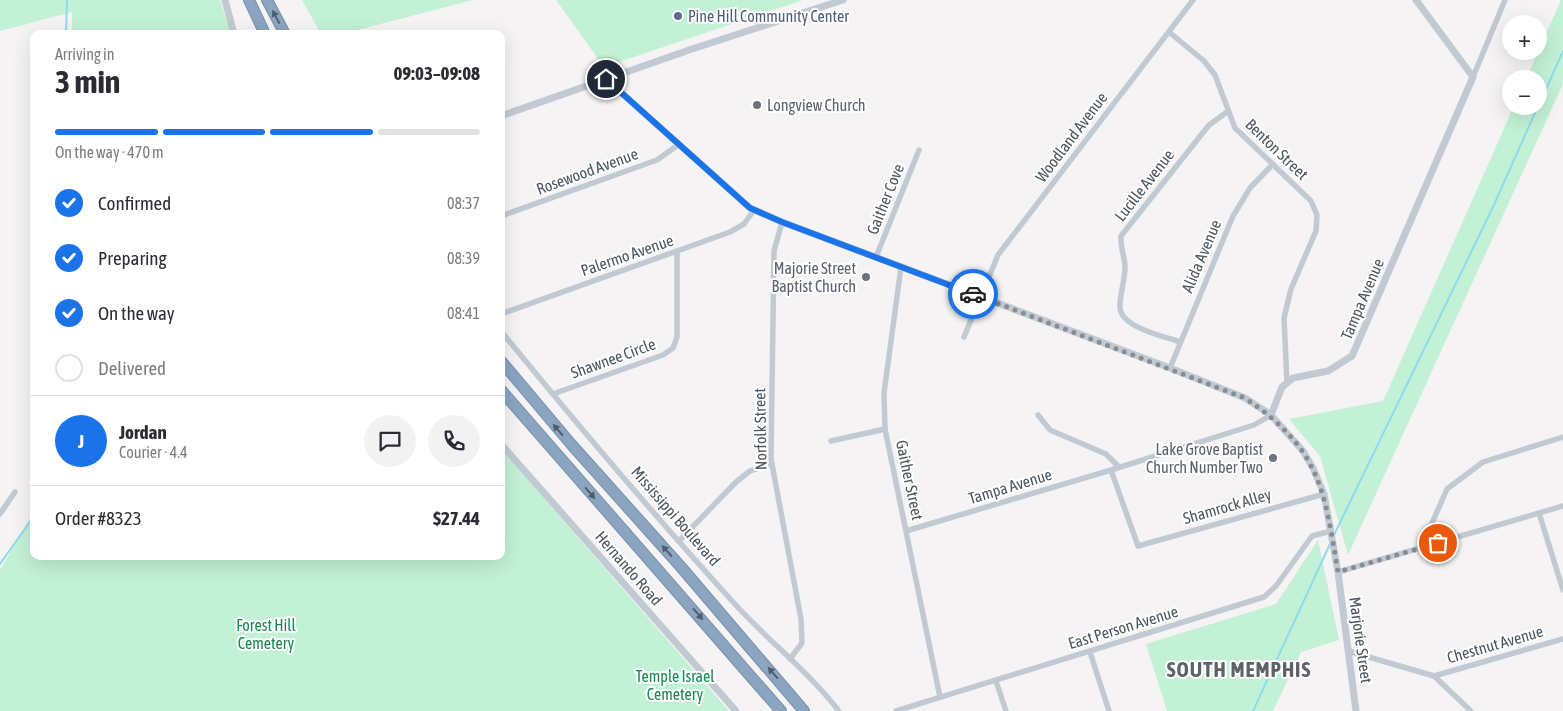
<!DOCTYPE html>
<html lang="en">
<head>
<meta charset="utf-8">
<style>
  body { margin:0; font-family:"Asap Condensed",sans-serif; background:#f2f2f3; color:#2b2b33; height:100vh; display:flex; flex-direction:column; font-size:19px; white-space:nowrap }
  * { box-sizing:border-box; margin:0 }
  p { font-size:16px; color:#7c7c81 }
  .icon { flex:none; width:28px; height:28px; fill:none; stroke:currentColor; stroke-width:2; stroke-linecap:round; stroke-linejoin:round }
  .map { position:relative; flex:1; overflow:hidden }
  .sheet { position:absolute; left:30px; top:30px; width:475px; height:530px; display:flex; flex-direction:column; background:#fff; border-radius:10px; box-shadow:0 5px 20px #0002 }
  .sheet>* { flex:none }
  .fabs { position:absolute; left:1502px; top:15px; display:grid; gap:10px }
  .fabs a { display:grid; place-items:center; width:45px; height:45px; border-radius:50%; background:#fff; box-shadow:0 5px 20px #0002; font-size:25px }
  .pin { position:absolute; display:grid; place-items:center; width:42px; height:42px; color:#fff; margin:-21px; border:2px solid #fff; border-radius:50%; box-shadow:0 1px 5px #0007 }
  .courier { position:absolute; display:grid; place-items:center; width:50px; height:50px; margin:-25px; border:4px solid #1a73e8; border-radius:50%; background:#fff; color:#222; box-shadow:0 1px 6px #0007 }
  .overview em { font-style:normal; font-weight:700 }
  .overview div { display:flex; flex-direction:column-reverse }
  .overview { display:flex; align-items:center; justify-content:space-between; height:85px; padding:0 25px }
  h1 { font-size:32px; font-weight:700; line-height:38px }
  .bar { display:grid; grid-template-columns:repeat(4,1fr); gap:8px 5px; align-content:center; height:60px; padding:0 25px }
  .bar i { height:6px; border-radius:4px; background:#e1e1e2 }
  .bar .active { background:#1a73e8 }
  .bar p { grid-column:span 4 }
  .line { display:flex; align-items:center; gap:12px; padding:0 25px; border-top:1px solid #e1e1e2 }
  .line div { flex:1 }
  .round { display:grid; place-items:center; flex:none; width:52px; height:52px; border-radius:26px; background:#f2f2f3 }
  ol { padding:0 25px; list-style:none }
  li { display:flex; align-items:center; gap:15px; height:55px }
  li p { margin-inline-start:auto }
  li .icon { padding:5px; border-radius:50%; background:#1a73e8; color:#fff; stroke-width:4 }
  li:last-child { color:#7c7c81 }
  li i { width:28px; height:28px; border:2px solid #e1e1e2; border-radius:50% }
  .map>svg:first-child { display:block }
  .green { fill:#c3f1d5 }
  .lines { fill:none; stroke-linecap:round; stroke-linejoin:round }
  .stream { stroke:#90daee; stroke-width:2 }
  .motorway-casing { stroke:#7690ad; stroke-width:12 }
  .minor { stroke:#c1cad2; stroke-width:5.5 }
  .tertiary { stroke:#c1cad2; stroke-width:7 }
  .motorway { stroke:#8ba5c1; stroke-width:10 }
  .oneway { fill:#505e6b }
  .done { stroke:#868d94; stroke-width:5; stroke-dasharray:0 9 }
  .route { stroke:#1a73e8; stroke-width:6 }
  .service-dot { fill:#5c6f8a; stroke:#fff; stroke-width:2 }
  .worship-dot { fill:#6b7280; stroke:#fff; stroke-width:2 }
  .labels { text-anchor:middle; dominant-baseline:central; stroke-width:4; stroke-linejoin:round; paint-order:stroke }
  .service-label { font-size:16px; fill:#4e5e75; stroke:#fff; text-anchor:start }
  .worship-label { font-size:16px; fill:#5b616d; stroke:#fff; text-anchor:end }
  .street-label { font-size:16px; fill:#4a5661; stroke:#fff }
  .park-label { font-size:16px; fill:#17864f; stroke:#fff }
  .district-label { font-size:21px; font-weight:bold; letter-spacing:1px; fill:#5f6368; stroke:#fff }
</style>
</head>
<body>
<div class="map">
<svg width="1563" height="711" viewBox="0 0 1563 711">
  <rect width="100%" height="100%" fill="#f5f3f3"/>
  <g class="green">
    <polygon points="0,0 220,0 231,34 72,34 72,12 0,31"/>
    <polygon points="302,0 473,0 342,34 321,34"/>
    <polygon points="556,0 803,0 604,67"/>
    <polygon points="1561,0 1563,0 1563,84 1348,555 1320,456 1289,419 1383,401 1514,106 1539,106 1539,79 1526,79"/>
    <polygon points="501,449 729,711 0,711 0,570 34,511 34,556 501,556"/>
    <polygon points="1318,540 1339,640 1301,652 1273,711 1167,711 1146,644 1276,604"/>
  </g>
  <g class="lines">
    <g class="stream">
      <polyline points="66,34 67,0"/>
      <polyline points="1539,105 1563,51"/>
      <polyline points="1334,535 1493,207 1538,106"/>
      <polyline points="0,564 34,516"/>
      <polyline points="1253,711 1330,544"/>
    </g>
    <g class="motorway-casing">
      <g id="motorway">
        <polyline points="249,0 265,34"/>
        <polyline points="267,0 285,34"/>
        <polyline points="501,361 571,444 681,567 804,711"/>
        <polyline points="501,390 781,711"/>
      </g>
    </g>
    <g class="minor">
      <polyline points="1169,32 1204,61 1215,75 1235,128 1311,201 1317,215 1316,231 1291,289 1284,318 1287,383"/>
      <polyline points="1473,77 1505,0"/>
      <polyline points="501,216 657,160 678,145"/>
      <polyline points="782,222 774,251 771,459 801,619 802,643 790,659"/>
      <polyline points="876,257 919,150"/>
      <polyline points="901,267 884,393 885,429 940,697"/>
      <polyline points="501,314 730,232 744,224 754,210"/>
      <path d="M 501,331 C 576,423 653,514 733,602 C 767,640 808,671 839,711"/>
      <polyline points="964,337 998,255 1193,0"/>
      <path d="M 1180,342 C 1163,336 1119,327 1120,306 C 1120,293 1125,280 1125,267 C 1125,257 1120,247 1121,236 L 1209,125 L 1227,112"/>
      <polyline points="1170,368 1233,216 1250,188 1273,164"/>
      <polyline points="553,394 663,355 673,348 677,337 677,252"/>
      <polyline points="1038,415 1050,430 1106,454 1119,467"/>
      <polyline points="831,441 885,429"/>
      <polyline points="1111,470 1138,546 1324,494"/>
      <polyline points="1539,513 1563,590"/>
      <polyline points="0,514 15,492"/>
      <polyline points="906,531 1111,470 1254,425 1271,415"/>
      <polyline points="679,541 736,482 750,471 772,464"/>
      <polyline points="1421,548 1447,489 1483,462 1563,437"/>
      <polyline points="1338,572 1563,506"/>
      <polyline points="1348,651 1434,676 1471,711"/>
      <polyline points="1090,652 1109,711"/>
      <polyline points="1434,676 1563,639"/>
      <polyline points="996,681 1006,711"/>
      <polyline points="896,711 1264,597 1276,586 1312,536 1331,531"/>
    </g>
    <g class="tertiary">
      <polyline points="225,0 234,34"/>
      <polyline points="606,79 750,208 782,222 1170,368 1245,398 1271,415 1303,451 1313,468 1324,494 1338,572 1356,711"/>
      <polyline points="501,116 692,49 843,0"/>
      <polyline points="1271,415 1282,387 1293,378 1328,371 1352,356 1473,77 1416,0"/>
      <polyline points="501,444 736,711"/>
    </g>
    <use href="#motorway" class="motorway"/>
  </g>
  <defs><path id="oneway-solid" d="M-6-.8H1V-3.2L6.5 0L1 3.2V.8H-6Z" transform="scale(1.25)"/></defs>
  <g class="oneway">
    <use href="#oneway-solid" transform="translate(276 17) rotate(-118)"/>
    <use href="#oneway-solid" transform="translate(558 430) rotate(-131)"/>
    <use href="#oneway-solid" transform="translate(590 493) rotate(49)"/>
    <use href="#oneway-solid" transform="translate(667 551) rotate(-132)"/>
    <use href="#oneway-solid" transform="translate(698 614) rotate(49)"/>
    <use href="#oneway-solid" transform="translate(773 673) rotate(-131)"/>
  </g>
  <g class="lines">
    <path class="done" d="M 973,294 L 1245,398 C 1320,449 1324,488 1338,572 L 1438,543"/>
    <polyline class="route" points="606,79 750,208 782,222 973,294"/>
  </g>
  <circle class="service-dot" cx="678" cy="16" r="5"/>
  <g class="worship-dot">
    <circle cx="757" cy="105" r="5"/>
    <circle cx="866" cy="277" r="5"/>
    <circle cx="1273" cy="458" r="5"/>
  </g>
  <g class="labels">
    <g class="service-label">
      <text x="688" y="16">Pine Hill Community Center</text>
    </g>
    <g class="worship-label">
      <text x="767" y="105" text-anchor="start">Longview Church</text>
      <text x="856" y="268">Majorie Street<tspan x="856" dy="18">Baptist Church</tspan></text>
      <text x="1263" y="449">Lake Grove Baptist<tspan x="1263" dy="18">Church Number Two</tspan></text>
    </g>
    <g class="street-label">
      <text transform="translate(1071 137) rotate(-53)">Woodland Avenue</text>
      <text transform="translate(1277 149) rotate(44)">Benton Street</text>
      <text transform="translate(587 171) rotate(-20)">Rosewood Avenue</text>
      <text transform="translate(1144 185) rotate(-52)">Lucille Avenue</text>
      <text transform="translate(885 199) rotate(-68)">Gaither Cove</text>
      <text transform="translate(627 255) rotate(-19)">Palermo Avenue</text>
      <text transform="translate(1201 256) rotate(-67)">Alida Avenue</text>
      <text transform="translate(1362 299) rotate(-67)">Tampa Avenue</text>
      <text transform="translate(613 358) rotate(-20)">Shawnee Circle</text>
      <text transform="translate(760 429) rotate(-91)">Norfolk Street</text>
      <text transform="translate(910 480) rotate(78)">Gaither Street</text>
      <text transform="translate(1010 486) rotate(-17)">Tampa Avenue</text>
      <text transform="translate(1227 506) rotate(-16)">Shamrock Alley</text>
      <text transform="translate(676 516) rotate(49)">Mississippi Boulevard</text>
      <text transform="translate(629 568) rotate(49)">Hernando Road</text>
      <text transform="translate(1123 627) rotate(-17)">East Person Avenue</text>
      <text transform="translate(1361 640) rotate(82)">Marjorie Street</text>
      <text transform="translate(1495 644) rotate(-16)">Chestnut Avenue</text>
    </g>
    <g class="park-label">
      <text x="266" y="625">Forest Hill<tspan x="266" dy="18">Cemetery</tspan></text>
      <text x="675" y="676">Temple Israel<tspan x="675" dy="18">Cemetery</tspan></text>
    </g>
    <g class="district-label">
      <text x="1239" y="669">SOUTH MEMPHIS</text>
    </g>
  </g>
</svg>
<div class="fabs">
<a>+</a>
<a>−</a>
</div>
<div class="pin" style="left:1438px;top:543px;background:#ea580c"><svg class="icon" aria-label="bag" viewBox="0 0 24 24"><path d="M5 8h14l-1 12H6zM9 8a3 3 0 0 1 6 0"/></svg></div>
<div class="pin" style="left:606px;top:79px;background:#1f2937"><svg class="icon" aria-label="home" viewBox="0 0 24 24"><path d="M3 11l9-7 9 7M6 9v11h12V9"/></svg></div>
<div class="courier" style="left:973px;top:294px"><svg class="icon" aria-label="car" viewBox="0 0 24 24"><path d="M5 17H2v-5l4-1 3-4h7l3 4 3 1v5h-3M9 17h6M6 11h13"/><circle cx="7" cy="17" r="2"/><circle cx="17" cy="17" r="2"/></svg></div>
<section class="sheet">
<div class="overview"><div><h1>3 min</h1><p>Arriving in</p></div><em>09:03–09:08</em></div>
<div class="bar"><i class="active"></i><i class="active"></i><i class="active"></i><i></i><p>On the way · 470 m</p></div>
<ol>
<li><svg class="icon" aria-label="check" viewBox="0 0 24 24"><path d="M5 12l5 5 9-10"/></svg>Confirmed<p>08:37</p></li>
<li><svg class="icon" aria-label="check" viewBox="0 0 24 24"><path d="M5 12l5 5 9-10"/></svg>Preparing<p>08:39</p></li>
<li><svg class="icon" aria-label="check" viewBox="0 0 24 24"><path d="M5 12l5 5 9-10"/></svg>On the way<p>08:41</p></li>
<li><i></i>Delivered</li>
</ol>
<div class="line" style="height:90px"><b class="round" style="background:#1a73e8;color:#fff">J</b><div><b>Jordan</b><p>Courier · 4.4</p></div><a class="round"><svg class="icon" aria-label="chat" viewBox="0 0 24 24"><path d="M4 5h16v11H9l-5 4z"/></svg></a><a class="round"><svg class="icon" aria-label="phone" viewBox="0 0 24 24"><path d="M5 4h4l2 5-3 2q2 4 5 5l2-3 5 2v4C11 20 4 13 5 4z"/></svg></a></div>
<div class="line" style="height:65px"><div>Order #8323</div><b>$27.44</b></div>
</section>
</div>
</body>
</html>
